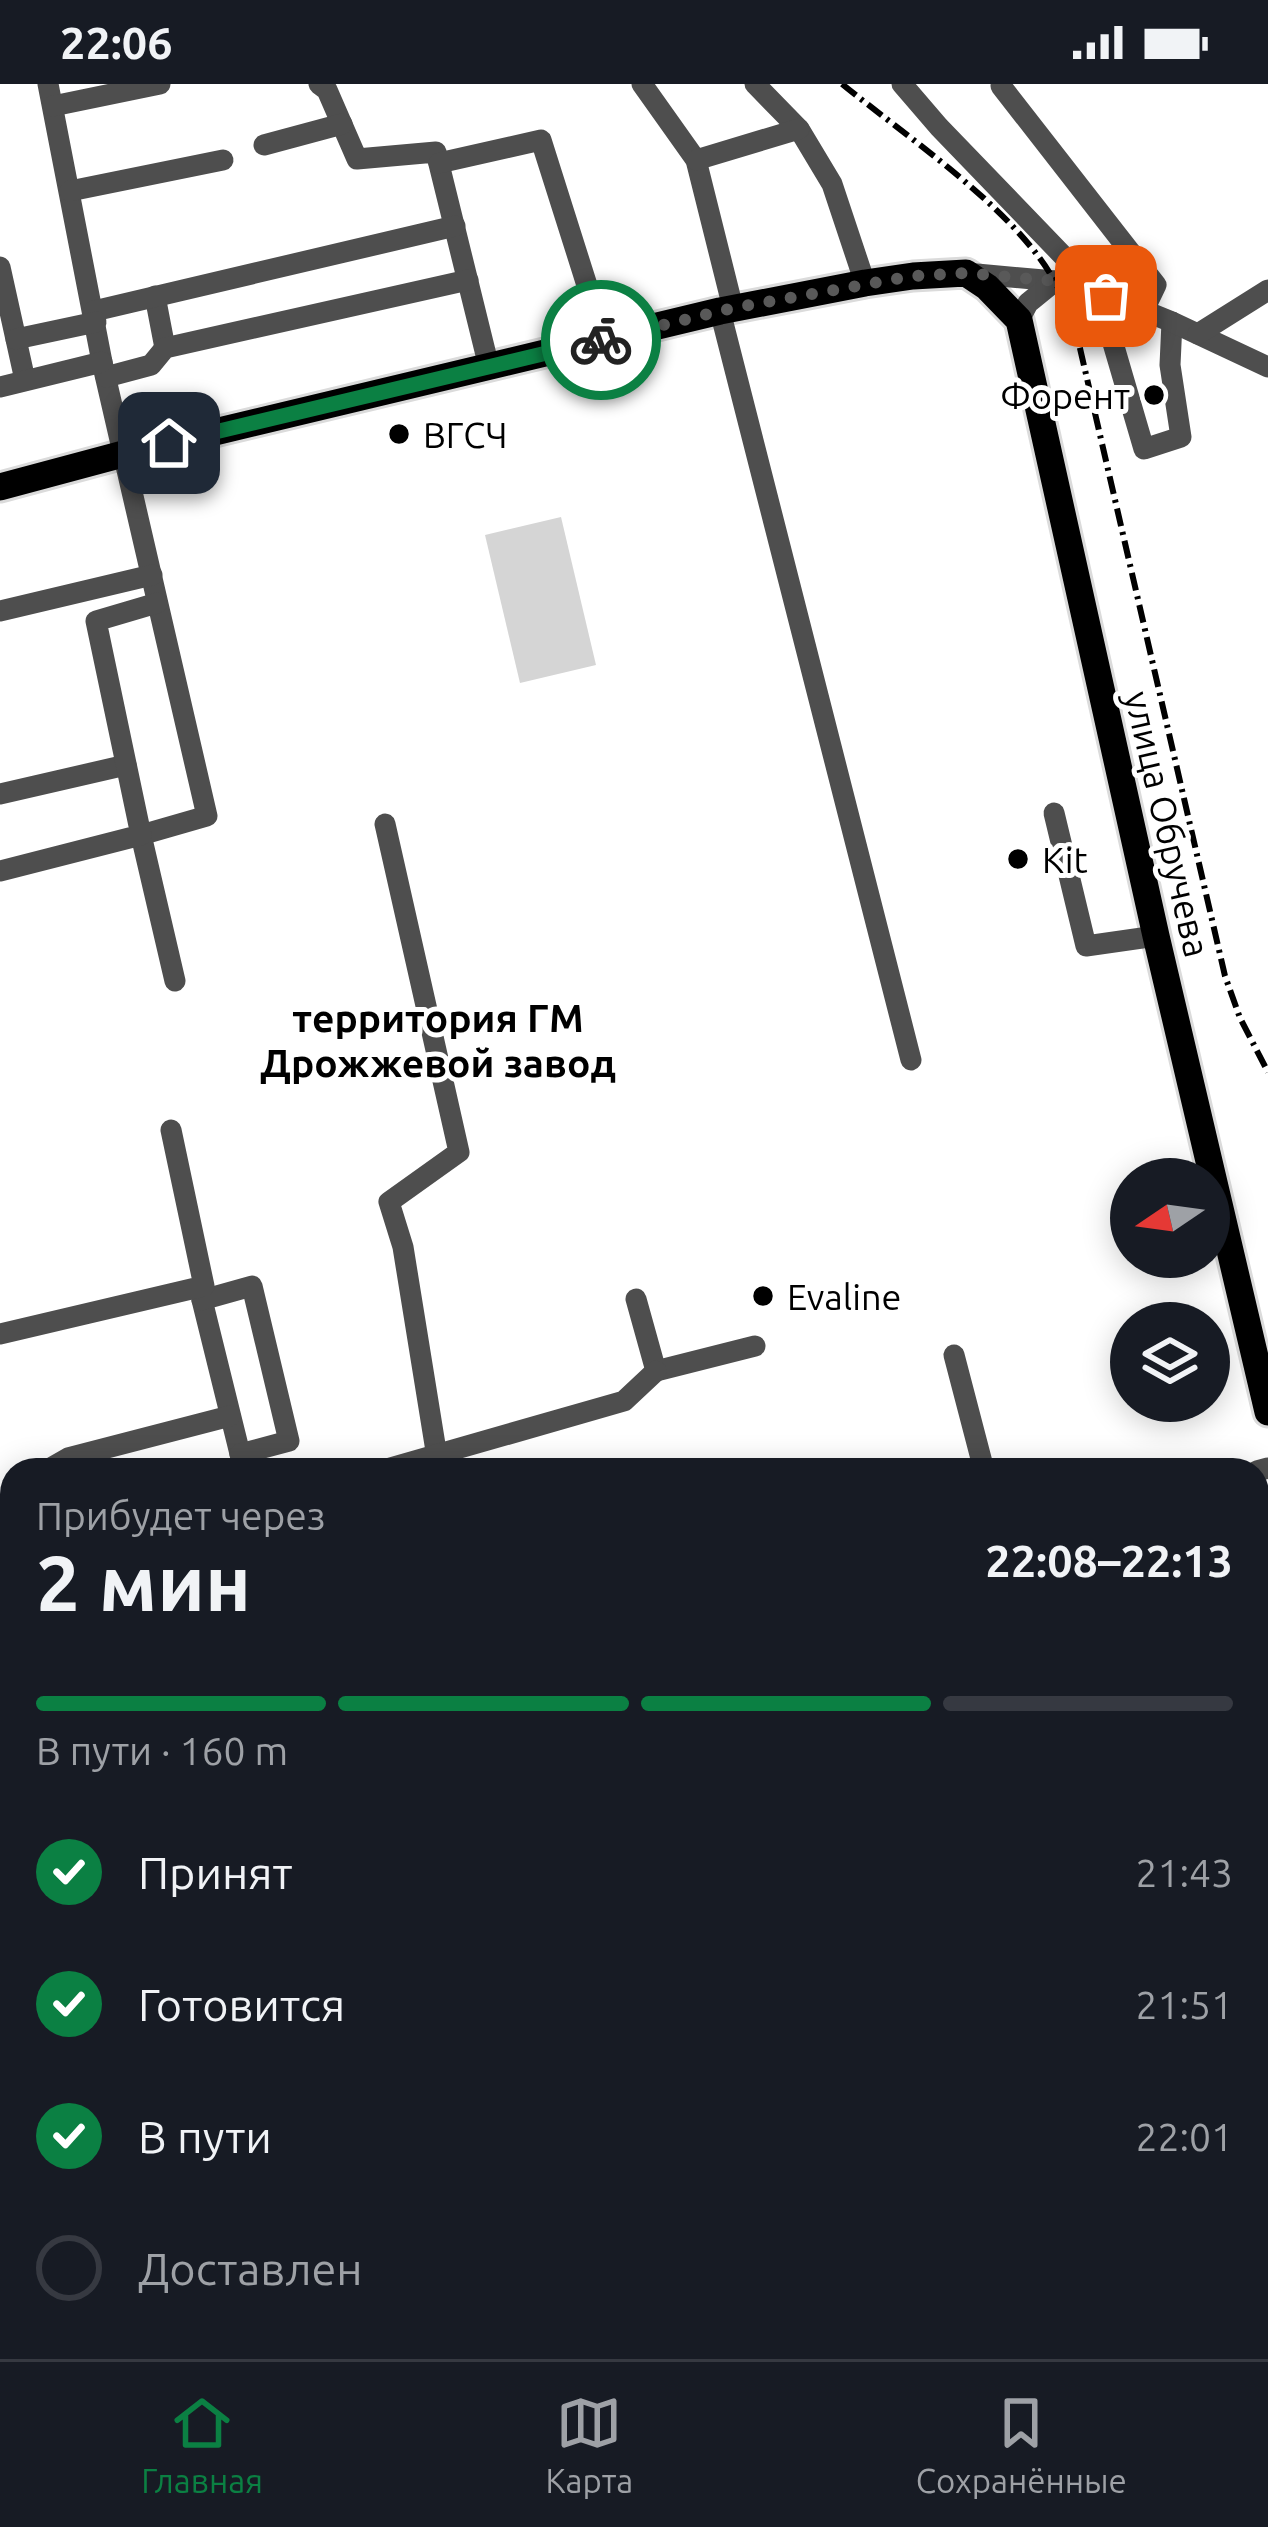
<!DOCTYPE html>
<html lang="ru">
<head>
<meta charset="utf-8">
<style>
  body { margin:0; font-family:Ubuntu,sans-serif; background:#242831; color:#f1f3f6; height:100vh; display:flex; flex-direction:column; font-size:45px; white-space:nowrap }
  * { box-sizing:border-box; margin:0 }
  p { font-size:39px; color:#9ea1a6 }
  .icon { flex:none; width:66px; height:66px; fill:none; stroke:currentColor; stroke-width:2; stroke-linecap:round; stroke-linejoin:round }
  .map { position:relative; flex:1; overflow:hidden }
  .sheet { position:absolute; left:0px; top:1374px; width:1269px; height:903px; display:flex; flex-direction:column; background:#171b24; border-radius:36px 36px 0 0; box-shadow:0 6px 30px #0003 }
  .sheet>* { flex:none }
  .needle { width:78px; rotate:257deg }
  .buttons { position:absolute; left:1110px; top:1074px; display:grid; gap:24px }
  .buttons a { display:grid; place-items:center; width:120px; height:120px; border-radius:50%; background:#171b24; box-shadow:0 6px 30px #0003; font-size:60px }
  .pin { position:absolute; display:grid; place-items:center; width:102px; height:102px; color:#fff; margin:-51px; border-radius:24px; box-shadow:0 6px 18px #0006 }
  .courier { position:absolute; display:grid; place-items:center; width:120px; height:120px; margin:-60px; border:9px solid #0b8043; border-radius:50%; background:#fff; color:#222; box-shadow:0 3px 15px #0007 }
  .head em { font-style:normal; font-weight:700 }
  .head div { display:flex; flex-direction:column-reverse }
  .head { display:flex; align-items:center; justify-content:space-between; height:204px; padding:0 36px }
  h1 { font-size:78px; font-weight:700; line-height:90px }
  .bar { display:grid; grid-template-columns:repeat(4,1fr); gap:18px 12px; align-content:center; height:144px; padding:0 36px }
  .bar i { height:15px; border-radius:9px; background:#363941 }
  .bar .selected { background:#0b8043 }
  .bar p { grid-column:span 4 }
  ol { padding:0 36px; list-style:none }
  li { display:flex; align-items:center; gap:36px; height:132px }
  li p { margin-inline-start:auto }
  li .icon { padding:12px; border-radius:50%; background:#0b8043; color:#fff; stroke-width:4 }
  li:last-child { color:#9ea1a6 }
  li i { width:66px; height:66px; border:6px solid #363941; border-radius:50% }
  .status { display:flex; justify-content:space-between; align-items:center; height:84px; padding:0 60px; background:#171b24; direction:ltr }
  .status svg { height:33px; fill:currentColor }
  .menu { display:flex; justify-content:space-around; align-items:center; height:168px; border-top:3px solid #363941; background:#171b24; font-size:33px; color:#9ea1a6 }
  .menu a { display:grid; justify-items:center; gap:6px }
  .menu .selected { color:#0b8043 }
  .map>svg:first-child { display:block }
  .garden { fill:#d5d5d5 }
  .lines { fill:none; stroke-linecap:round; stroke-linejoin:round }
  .major-casing { stroke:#dbdbdb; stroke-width:33 }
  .minor { stroke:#4e4e4e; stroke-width:21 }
  .major { stroke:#000; stroke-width:27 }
  .tram { stroke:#000; stroke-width:3 }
  .rail { stroke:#000; stroke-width:6; stroke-dasharray:18 6 3 6; stroke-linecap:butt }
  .done { stroke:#595959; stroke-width:12; stroke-dasharray:0 21.6 }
  .route { stroke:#0b8043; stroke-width:15 }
  .poi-dot { fill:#000; stroke:#fff; stroke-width:4.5 }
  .labels { text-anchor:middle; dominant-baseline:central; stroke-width:10; stroke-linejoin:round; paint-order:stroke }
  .poi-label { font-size:36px; fill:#000; stroke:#fff; text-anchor:start }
  .street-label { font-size:36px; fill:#000; stroke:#fff }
  .neighbourhood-label { font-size:39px; font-weight:bold; fill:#000; stroke:#fff }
</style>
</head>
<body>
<div class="status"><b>22:06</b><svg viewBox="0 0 49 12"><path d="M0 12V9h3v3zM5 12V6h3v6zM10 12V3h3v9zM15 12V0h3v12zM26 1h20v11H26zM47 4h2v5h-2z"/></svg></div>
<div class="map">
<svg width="1268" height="2275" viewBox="0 0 1268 2275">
  <rect width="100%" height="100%" fill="#fff"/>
  <polygon class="garden" points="561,433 596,581 520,599 485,451"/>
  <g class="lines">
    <g class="major-casing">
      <g id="major">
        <polyline points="0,403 123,370 720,227 865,199 913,192 966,189 987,203 1019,236 1156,852 1268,1328"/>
        <polyline points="0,1909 12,1962"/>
        <polyline points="1257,1954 1268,1951"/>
        <polyline points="1257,2020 1268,2017"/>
        <polyline points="0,2249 12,2246"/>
        <polyline points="184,2275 228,2265"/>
      </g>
    </g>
    <g class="minor">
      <polyline points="48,0 102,278 207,732 141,751 175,897"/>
      <polyline points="319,0 327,6 357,75 436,68 489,283"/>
      <polyline points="642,0 696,76 733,224"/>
      <polyline points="755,0 799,45 832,100 865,199"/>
      <polyline points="902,0 939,43 1098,208 1144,365 1181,353 1170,281 1172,238"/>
      <polyline points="1001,2 1156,201 1144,226"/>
      <polyline points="53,22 160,0"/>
      <polyline points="264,61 342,40"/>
      <polyline points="696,76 799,45"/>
      <polyline points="439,79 541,56 604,255"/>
      <polyline points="70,107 223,76"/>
      <polyline points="0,183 25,296"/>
      <polyline points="966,189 1055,197 1098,208 1172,238 1268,283"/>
      <polyline points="155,212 165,264"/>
      <polyline points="94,227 455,142"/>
      <polyline points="720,227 911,976"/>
      <polyline points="1019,236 1028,219 1055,197"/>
      <polyline points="1198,250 1268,206"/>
      <polyline points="16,255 96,238"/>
      <polyline points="106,293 151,281 165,264 468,196"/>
      <polyline points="0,303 102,278"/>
      <polyline points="0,527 152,491"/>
      <polyline points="0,710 126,681"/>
      <polyline points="1054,729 1086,862 1156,852"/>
      <polyline points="385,740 459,1068 389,1118 403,1163 437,1373"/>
      <polyline points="0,787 141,751 96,537 157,519"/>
      <polyline points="204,1206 202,1216 244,1386"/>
      <polyline points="636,1215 656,1287 755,1262"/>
      <polyline points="202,1216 252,1202 289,1357 240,1370"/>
      <polyline points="0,1250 204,1202 171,1046"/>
      <polyline points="954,1271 984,1386"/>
      <polyline points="47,1386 68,1374 230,1332"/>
      <polyline points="383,1386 624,1317 656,1287"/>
      <polyline points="1257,1387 1268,1384"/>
      <polyline points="0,1477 12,1473"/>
      <polyline points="0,1524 12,1575"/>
      <polyline points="1257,1524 1268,1521"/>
      <polyline points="0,1732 12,1729"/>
      <polyline points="1257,1737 1268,1784"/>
      <polyline points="0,1873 12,1871"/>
      <polyline points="0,2015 12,2012"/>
      <polyline points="1257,2159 1268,2157"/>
      <polyline points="1264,2217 1268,2233"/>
      <polyline points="81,2265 82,2275"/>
      <polyline points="293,2265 295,2275"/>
      <polyline points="538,2265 540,2275"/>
      <polyline points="785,2265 787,2275"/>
      <polyline points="855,2265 857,2275"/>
      <polyline points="921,2265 923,2275"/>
      <polyline points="1034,2265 1036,2275"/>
      <polyline points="657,2275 716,2265"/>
    </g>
    <use href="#major" class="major"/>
    <g class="tram">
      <polyline points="1257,1992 1268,1990"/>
      <polyline points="49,2275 91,2265"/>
      <polyline points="83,2275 125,2265"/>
    </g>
    <path class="rail" d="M 842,0 C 907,53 1016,126 1055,198 C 1066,218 1072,240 1079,260 L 1225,892 L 1240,934 L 1268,988"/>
  </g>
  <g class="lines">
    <polyline class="done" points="601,256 733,224 913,192 966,189 1055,197 1098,208 1106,212"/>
    <polyline class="route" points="169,359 601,256"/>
  </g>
  <g class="poi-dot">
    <circle cx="1154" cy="311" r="12"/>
    <circle cx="399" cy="350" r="12"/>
    <circle cx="1018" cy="775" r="12"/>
    <circle cx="763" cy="1212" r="12"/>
  </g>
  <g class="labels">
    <g class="poi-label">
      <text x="1130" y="311" text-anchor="end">Форент</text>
      <text x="423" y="350">ВГСЧ</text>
      <text x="1042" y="775">Kit</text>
      <text x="787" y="1212">Evaline</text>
    </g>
    <g class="street-label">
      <text transform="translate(1168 740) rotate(77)">улица Обручева</text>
    </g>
    <g class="neighbourhood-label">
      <text x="438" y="933">территория ГМ<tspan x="438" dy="45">Дрожжевой завод</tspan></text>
    </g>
  </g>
</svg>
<div class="buttons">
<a><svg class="needle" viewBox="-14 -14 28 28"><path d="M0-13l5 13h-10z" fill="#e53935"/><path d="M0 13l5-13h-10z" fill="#9ea1a6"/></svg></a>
<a><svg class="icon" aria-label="layers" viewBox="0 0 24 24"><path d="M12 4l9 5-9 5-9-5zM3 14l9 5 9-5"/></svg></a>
</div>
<div class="pin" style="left:1106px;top:212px;background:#ea580c"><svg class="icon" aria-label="bag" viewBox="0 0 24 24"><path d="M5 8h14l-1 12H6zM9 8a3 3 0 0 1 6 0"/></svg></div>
<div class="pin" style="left:169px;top:359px;background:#1f2937"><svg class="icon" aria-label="home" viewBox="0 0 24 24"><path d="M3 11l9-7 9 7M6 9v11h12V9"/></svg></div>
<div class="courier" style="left:601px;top:256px"><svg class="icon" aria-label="bike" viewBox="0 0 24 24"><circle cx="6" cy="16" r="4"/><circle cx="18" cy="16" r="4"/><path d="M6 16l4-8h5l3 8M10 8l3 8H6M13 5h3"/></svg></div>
<section class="sheet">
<div class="head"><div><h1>2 мин</h1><p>Прибудет через</p></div><em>22:08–22:13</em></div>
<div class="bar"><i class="selected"></i><i class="selected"></i><i class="selected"></i><i></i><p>В пути · 160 m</p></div>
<ol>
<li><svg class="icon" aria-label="check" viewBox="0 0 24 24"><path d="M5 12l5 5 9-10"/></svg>Принят<p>21:43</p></li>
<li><svg class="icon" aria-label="check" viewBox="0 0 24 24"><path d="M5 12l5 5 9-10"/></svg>Готовится<p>21:51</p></li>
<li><svg class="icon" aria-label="check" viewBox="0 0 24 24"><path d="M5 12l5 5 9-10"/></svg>В пути<p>22:01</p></li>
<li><i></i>Доставлен</li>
</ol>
</section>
</div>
<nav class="menu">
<a class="selected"><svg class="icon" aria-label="home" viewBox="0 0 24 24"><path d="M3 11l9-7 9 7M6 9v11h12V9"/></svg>Главная</a>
<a><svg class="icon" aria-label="map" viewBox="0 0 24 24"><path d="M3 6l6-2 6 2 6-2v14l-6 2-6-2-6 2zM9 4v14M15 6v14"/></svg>Карта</a>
<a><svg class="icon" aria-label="saved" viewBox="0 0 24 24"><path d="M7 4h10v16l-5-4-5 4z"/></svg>Сохранённые</a>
</nav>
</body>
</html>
